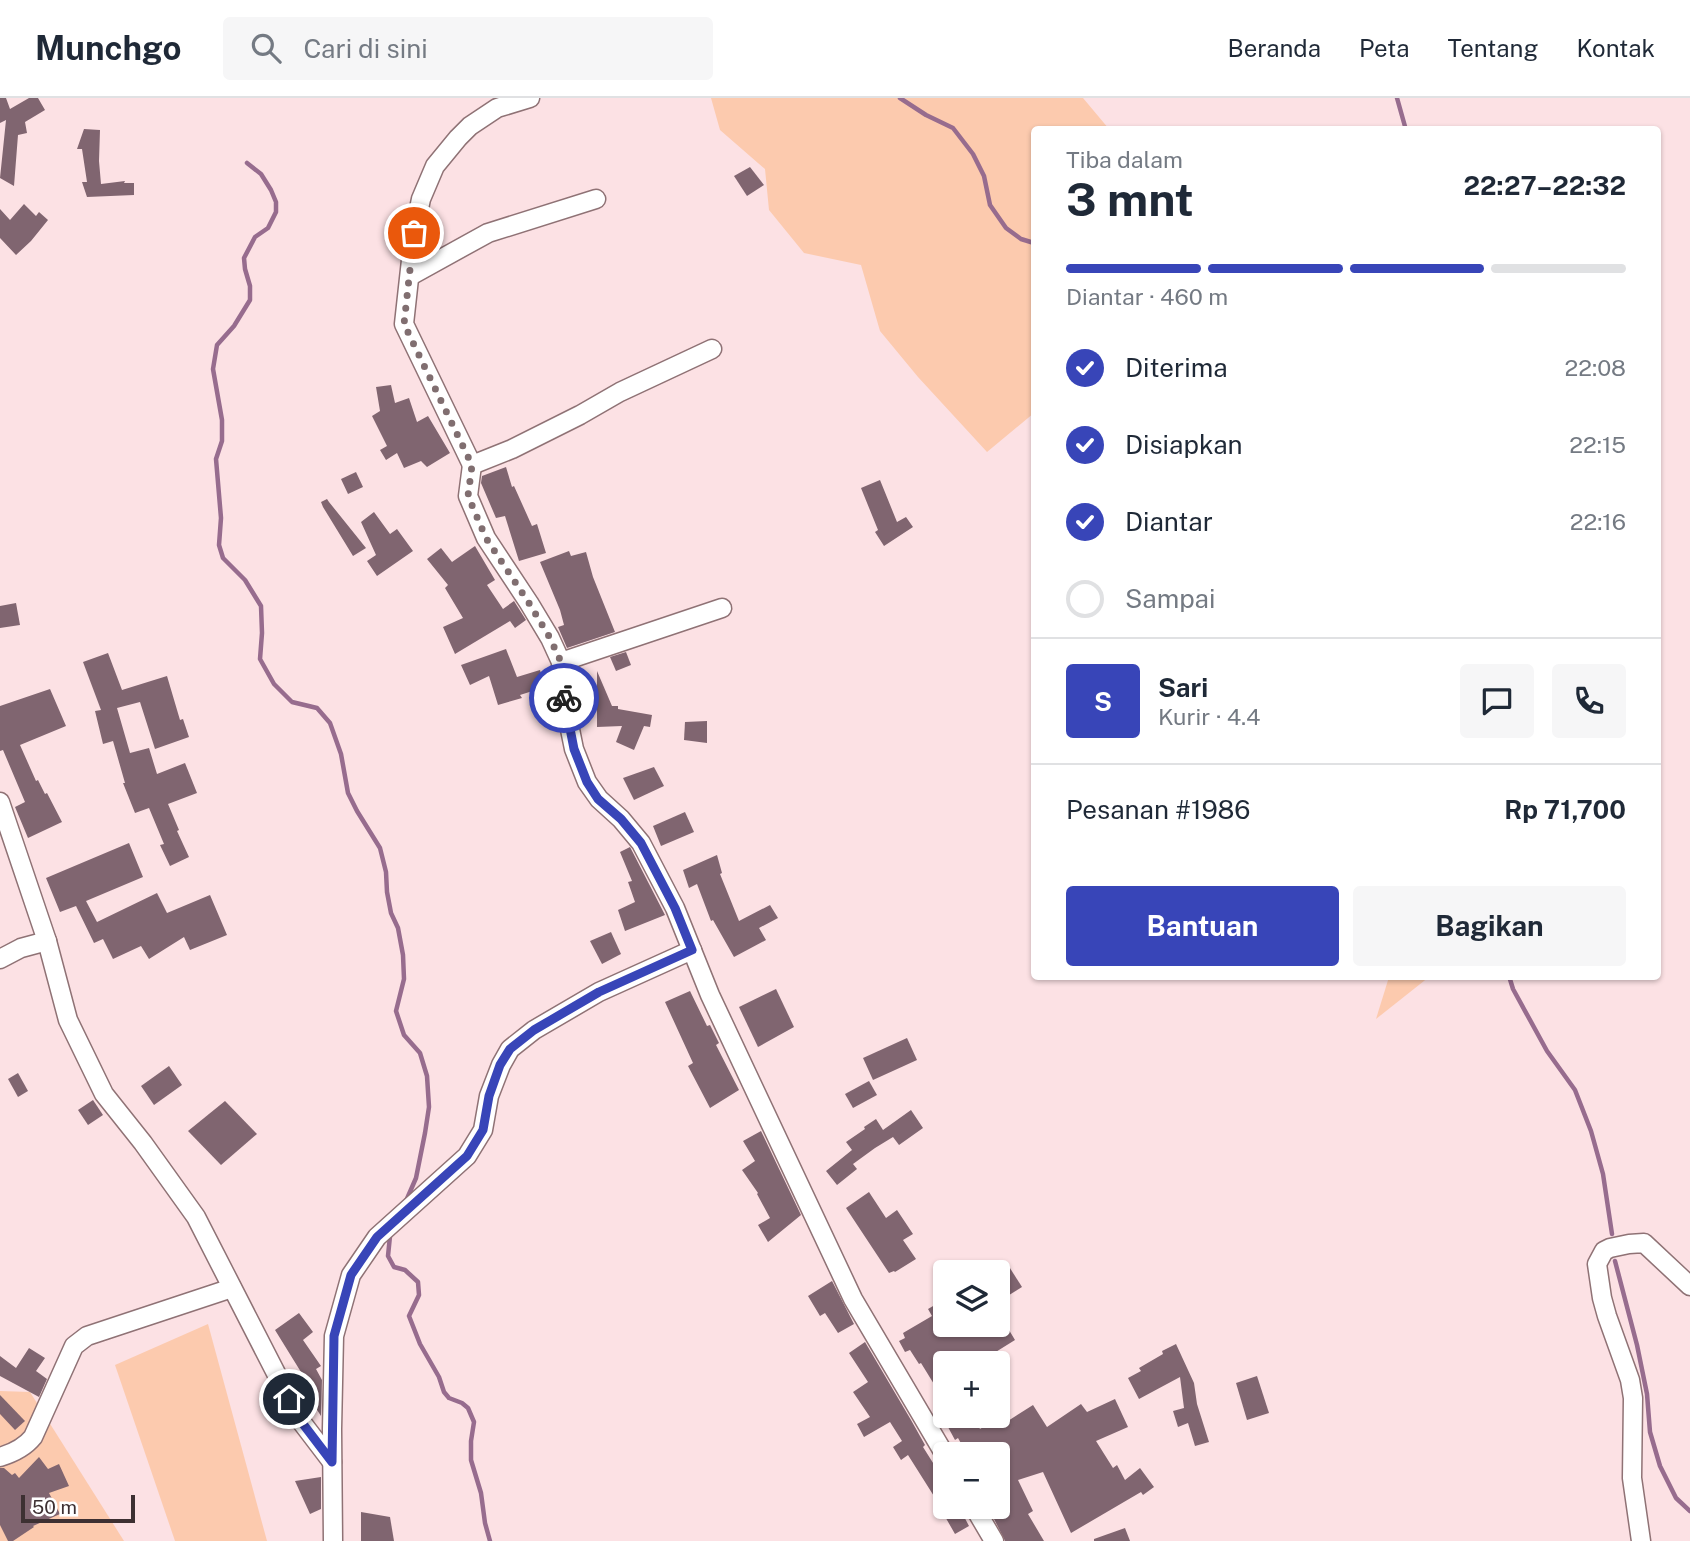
<!DOCTYPE html>
<html lang="id">
<head>
<meta charset="utf-8">
<style>
  body { margin:0; font-family:"Public Sans",sans-serif; background:#f6f6f7; color:#1f2937; height:100vh; display:flex; flex-direction:column; font-size:26px; white-space:nowrap }
  * { box-sizing:border-box; margin:0 }
  p { font-size:23px; color:#747a83 }
  .icon { flex:none; width:38px; height:38px; fill:none; stroke:currentColor; stroke-width:2; stroke-linecap:round; stroke-linejoin:round }
  .map { position:relative; flex:1; overflow:hidden }
  .drawer { position:absolute; left:1031px; top:28px; width:630px; height:854px; display:flex; flex-direction:column; background:#fff; border-radius:7px; box-shadow:0 2px 5px #0004 }
  .drawer>* { flex:none }
  .fabs { position:absolute; left:933px; top:1162px; display:grid; gap:14px }
  .fabs a { display:grid; place-items:center; width:77px; height:77px; border-radius:7px; background:#fff; box-shadow:0 2px 5px #0004; font-size:35px }
  .scale { position:absolute; left:21px; bottom:18px; width:114px; box-sizing:border-box; padding-left:7px; border:4px solid #3d3032; border-top:0; font-size:19px; line-height:24px; white-space:nowrap; color:#3d3032; -webkit-text-stroke:5px #fff; paint-order:stroke }
  .pin { position:absolute; display:grid; place-items:center; width:60px; height:60px; color:#fff; margin:-30px; border:4px solid #fff; border-radius:50%; box-shadow:0 2px 7px #0007 }
  .courier { position:absolute; display:grid; place-items:center; width:70px; height:70px; margin:-35px; border:5px solid #3845b8; border-radius:50%; background:#fff; color:#222; box-shadow:0 2px 9px #0007 }
  .summary em { font-style:normal; font-weight:700 }
  .summary div { display:flex; flex-direction:column-reverse }
  .summary { display:flex; align-items:center; justify-content:space-between; height:119px; padding:0 35px }
  h1 { font-size:46px; font-weight:700; line-height:52px }
  .bar { display:grid; grid-template-columns:repeat(4,1fr); gap:10px 7px; align-content:center; height:84px; padding:0 35px }
  .bar i { height:9px; border-radius:5px; background:#e0e1e3 }
  .bar .on { background:#3845b8 }
  .bar p { grid-column:span 4 }
  .line { display:flex; align-items:center; gap:18px; padding:0 35px; border-top:2px solid #e0e1e3 }
  .line div { flex:1 }
  .round { display:grid; place-items:center; flex:none; width:74px; height:74px; border-radius:7px; background:#f6f6f7 }
  ol { padding:0 35px; list-style:none }
  li { display:flex; align-items:center; gap:21px; height:77px }
  li p { margin-inline-start:auto }
  li .icon { padding:7px; border-radius:50%; background:#3845b8; color:#fff; stroke-width:4 }
  li:last-child { color:#747a83 }
  li i { width:38px; height:38px; border:4px solid #e0e1e3; border-radius:50% }
  .button { display:flex; gap:14px; margin-top:auto; padding:14px 35px }
  .button a { flex:1; height:80px; border-radius:7px; background:#3845b8; color:#fff; font-size:28px; font-weight:700; line-height:80px; text-align:center }
  .button a+a { background:#f6f6f7; color:#1f2937 }
  header { display:flex; align-items:center; gap:42px; box-sizing:border-box; height:98px; padding:0 35px; background:#fff; border-bottom:2px solid #e0e1e3 }
  header strong { font-size:33px }
  nav { display:flex; gap:38px; margin-inline-start:auto; font-size:24px }
  .search { width:490px; height:63px; background:#f6f6f7; display:flex; align-items:center; gap:18px; box-sizing:border-box; padding:0 24px; border-radius:7px; color:#747a83; font-size:26px }
  .map>svg:first-child { display:block }
  .green { fill:#fccaae }
  .lines { fill:none; stroke-linecap:round; stroke-linejoin:round }
  .stream { stroke:#976c8e; stroke-width:4.5 }
  .building { fill:#806570 }
  .minor-casing { stroke:#8f7275; stroke-width:21 }
  .minor { stroke:#fff; stroke-width:18 }
  .done { stroke:#806e70; stroke-width:7; stroke-dasharray:0 12.6 }
  .route { stroke:#3845b8; stroke-width:9 }
</style>
</head>
<body>
<header>
<strong>Munchgo</strong>
<div class="search"><svg class="icon" aria-label="search" viewBox="0 0 24 24"><circle cx="10" cy="10" r="6"/><path d="M15 15l6 6"/></svg>Cari di sini</div>
<nav><a>Beranda</a><a>Peta</a><a>Tentang</a><a>Kontak</a></nav>
</header>
<div class="map">
<svg width="1690" height="1443" viewBox="0 0 1690 1443">
  <rect width="100%" height="100%" fill="#fce1e4"/>
  <g class="green">
    <polygon points="711,0 1083,0 1109,31 1034,32 1034,315 987,354 918,279 880,233 861,167 804,155 769,112 765,71 720,32"/>
    <polygon points="1389,879 1429,879 1376,921"/>
    <polygon points="208,1226 267,1443 175,1443 115,1267"/>
    <polygon points="0,1293 30,1294 124,1443 0,1443"/>
  </g>
  <g class="lines">
    <g class="stream">
      <polyline points="900,0 926,17 953,30 973,56 984,78 990,107 1006,130 1021,141 1034,145"/>
      <polyline points="1397,0 1406,32"/>
      <polyline points="247,65 261,76 271,92 276,104 276,114 268,130 255,139 244,160 245,171 250,188 250,202 234,228 217,247 213,271 222,322 222,343 216,361 221,420 219,447 223,460 245,482 261,508 262,535 260,561 274,586 292,604 317,610 330,625 341,656 348,695 357,713 380,750 386,774 387,794 391,815 398,830 403,857 404,881 396,913 404,937 420,955 427,978 429,1009 425,1035 416,1080 406,1103"/>
      <polyline points="1509,878 1513,891 1547,953 1575,992 1591,1033 1603,1076 1612,1136"/>
      <polyline points="390,1138 388,1158 394,1169 405,1172 418,1184 419,1197 409,1218 420,1246 439,1279 444,1294 449,1300 462,1305 468,1310 474,1324 471,1343 471,1362 481,1395 485,1425 490,1443"/>
      <polyline points="1615,1163 1637,1247 1647,1296 1650,1334 1660,1368 1676,1400 1690,1413"/>
    </g>
  </g>
  <g class="building">
    <polygon points="0,0 6,0 10,11 29,0 38,0 45,12 25,24 27,35 18,37 14,88 0,80 6,22 0,25"/>
    <polygon points="84,31 100,32 99,63 101,86 125,83 124,85 134,85 134,97 87,99 82,84 87,84 82,51 77,51"/>
    <polygon points="750,69 764,87 747,98 734,78"/>
    <polygon points="24,106 36,118 39,114 48,122 31,143 16,157 0,140 0,111 10,122"/>
    <polygon points="391,287 395,305 409,300 417,324 428,318 450,355 427,369 421,363 404,370 397,355 386,362 380,352 387,348 372,318 380,313 376,289"/>
    <polygon points="506,369 512,389 514,388 532,428 537,426 546,455 519,463 505,418 496,420 481,385 482,378"/>
    <polygon points="356,374 363,389 348,396 341,381"/>
    <polygon points="880,382 897,424 906,419 913,429 884,448 875,434 878,432 861,390"/>
    <polygon points="327,401 329,404 366,450 353,458 323,409 321,404"/>
    <polygon points="374,414 390,436 397,431 413,453 377,478 367,463 376,457 361,424"/>
    <polygon points="475,448 495,482 487,487 503,511 514,503 526,522 515,530 510,523 455,556 443,529 463,520 445,490 448,487 427,461 441,450 452,464"/>
    <polygon points="569,453 571,458 586,454 593,479 615,534 567,550 558,529 564,527 560,512 540,464"/>
    <polygon points="16,505 20,527 0,530 0,508"/>
    <polygon points="506,551 517,579 540,572 545,589 520,597 522,600 498,607 489,578 470,587 461,567"/>
    <polygon points="626,554 631,567 616,573 610,559"/>
    <polygon points="108,555 122,592 167,578 180,622 183,621 189,639 155,651 140,604 117,610 130,655 149,650 157,676 185,665 197,695 168,706 179,732 177,733 189,759 170,768 160,747 164,746 149,710 135,715 123,685 125,685 113,643 103,646 95,613 101,612 83,564"/>
    <polygon points="597,573 612,608 618,608 618,611 652,617 650,629 644,628 634,652 616,644 622,628 597,629"/>
    <polygon points="50,591 66,628 20,647 36,683 38,682 45,696 47,695 62,724 28,740 15,709 25,704 3,652 0,653 0,608"/>
    <polygon points="707,623 707,645 684,642 685,624"/>
    <polygon points="654,669 664,688 634,702 623,680"/>
    <polygon points="685,714 694,734 661,748 653,728"/>
    <polygon points="129,745 143,779 86,803 97,824 157,795 167,815 210,797 227,837 190,852 184,839 149,861 141,848 113,861 103,841 94,845 76,808 60,814 46,780"/>
    <polygon points="630,749 665,817 625,833 618,812 635,804 628,784 632,783 620,754"/>
    <polygon points="717,757 722,775 720,776 739,823 770,807 778,820 759,830 766,842 734,859 713,822 711,823 697,786 689,790 683,772"/>
    <polygon points="611,834 621,856 602,866 590,843"/>
    <polygon points="776,891 794,929 758,949 739,909"/>
    <polygon points="690,893 707,928 710,927 719,945 716,947 739,992 710,1010 688,968 693,965 665,904"/>
    <polygon points="907,940 917,962 873,982 863,960"/>
    <polygon points="169,968 182,987 154,1007 141,988"/>
    <polygon points="18,975 28,993 18,999 8,981"/>
    <polygon points="869,983 877,997 853,1010 845,996"/>
    <polygon points="93,1002 103,1017 88,1027 78,1012"/>
    <polygon points="225,1003 257,1036 221,1067 188,1033"/>
    <polygon points="911,1012 923,1030 899,1047 893,1039 875,1050 853,1066 857,1071 837,1087 826,1073 852,1052 846,1044 865,1031 864,1029 876,1021 883,1032"/>
    <polygon points="761,1033 801,1117 768,1144 758,1127 770,1120 757,1096 758,1095 742,1072 755,1063 743,1043"/>
    <polygon points="869,1094 886,1120 897,1112 913,1136 903,1142 916,1161 895,1174 894,1173 889,1175 846,1110"/>
    <polygon points="1008,1167 1022,1189 998,1204 998,1174"/>
    <polygon points="832,1183 854,1226 838,1235 825,1215 820,1218 808,1198"/>
    <polygon points="945,1201 945,1227 1006,1227 1015,1242 978,1265 945,1265 945,1304 921,1265 919,1266 910,1252 905,1254 899,1243 905,1240 903,1235 932,1218 928,1211"/>
    <polygon points="299,1215 313,1234 303,1242 321,1268 316,1271 322,1282 321,1318 303,1290 309,1287 275,1232"/>
    <polygon points="865,1244 911,1322 925,1347 923,1349 945,1384 945,1409 959,1409 969,1428 955,1436 943,1415 944,1414 908,1357 901,1362 893,1349 902,1343 890,1324 864,1339 857,1326 870,1319 853,1294 868,1284 849,1255"/>
    <polygon points="1176,1246 1194,1285 1197,1306 1209,1344 1195,1348 1188,1325 1178,1329 1173,1313 1184,1310 1180,1279 1139,1301 1128,1280 1141,1273 1139,1270 1163,1256 1162,1253"/>
    <polygon points="29,1250 45,1260 36,1273 47,1281 39,1299 0,1278 0,1258 16,1270"/>
    <polygon points="1257,1278 1269,1315 1247,1322 1236,1285"/>
    <polygon points="0,1297 25,1323 15,1332 0,1316"/>
    <polygon points="1115,1301 1128,1329 1096,1343 1113,1370 1117,1367 1125,1382 1140,1370 1154,1389 1143,1397 1141,1394 1071,1435 1043,1374 1018,1382 1033,1413 1028,1416 1044,1443 1005,1443 990,1413 998,1409 998,1356 967,1356 958,1340 955,1342 942,1318 973,1318 980,1331 993,1323 997,1330 1033,1307 1047,1329 1081,1306 1087,1314"/>
    <polygon points="39,1359 48,1371 59,1366 69,1388 49,1395 60,1416 33,1428 34,1429 13,1443 8,1443 0,1427 0,1370 4,1370 12,1377 15,1375 19,1380"/>
    <polygon points="321,1379 321,1411 310,1416 295,1383"/>
    <polygon points="361,1414 390,1419 394,1443 361,1443"/>
    <polygon points="1125,1430 1130,1443 1094,1443 1094,1441"/>
  </g>
  <g class="lines">
    <g class="minor-casing">
      <g id="minor">
        <polyline points="530,0 497,10 470,28 458,40 435,68 421,101 414,135 404,226 472,367 512,351 580,317 620,294 712,251"/>
        <polyline points="410,178 488,135 596,101"/>
        <polyline points="472,367 468,398 486,440 529,505 550,540 561,564 562,592 574,651 587,684 599,701 621,721 641,745 675,810 710,897 853,1201 945,1357"/>
        <polyline points="561,564 722,510"/>
        <polyline points="0,704 47,843 68,922 104,996 143,1045 196,1119 300,1322 332,1364"/>
        <polyline points="0,861 21,850 47,843"/>
        <path d="M 0,1359 C 13,1355 25,1349 33,1339 L 74,1248 L 87,1238 L 232,1190"/>
        <polyline points="974,1409 994,1443"/>
        <polyline points="333,1443 332,1331 334,1238 351,1177 377,1139 467,1058 483,1032 489,998 501,967 510,951 534,932 599,894 692,852"/>
        <polyline points="1641,1443 1632,1380 1633,1300 1630,1282 1607,1218 1602,1200 1597,1166 1604,1153 1610,1150 1629,1146 1644,1145 1690,1188"/>
      </g>
    </g>
    <use href="#minor" class="minor"/>
  </g>
  <g class="lines">
    <polyline class="done" points="414,135 404,226 472,367 468,398 486,440 529,505 550,540 561,564 564,600"/>
    <polyline class="route" points="289,1301 300,1322 332,1364 334,1238 351,1177 377,1139 467,1058 483,1032 489,998 500,967 510,951 534,932 599,894 692,852 675,810 641,745 621,721 598,701 587,684 574,651 564,600"/>
  </g>
</svg>
<div class="fabs">
<a><svg class="icon" aria-label="layers" viewBox="0 0 24 24"><path d="M12 4l9 5-9 5-9-5zM3 14l9 5 9-5"/></svg></a>
<a>+</a>
<a>−</a>
</div>
<div class="scale">50 m</div>
<div class="pin" style="left:414px;top:135px;background:#ea580c"><svg class="icon" aria-label="bag" viewBox="0 0 24 24"><path d="M5 8h14l-1 12H6zM9 8a3 3 0 0 1 6 0"/></svg></div>
<div class="pin" style="left:289px;top:1301px;background:#1f2937"><svg class="icon" aria-label="home" viewBox="0 0 24 24"><path d="M3 11l9-7 9 7M6 9v11h12V9"/></svg></div>
<div class="courier" style="left:564px;top:600px"><svg class="icon" aria-label="bike" viewBox="0 0 24 24"><circle cx="6" cy="16" r="4"/><circle cx="18" cy="16" r="4"/><path d="M6 16l4-8h5l3 8M10 8l3 8H6M13 5h3"/></svg></div>
<section class="drawer">
<div class="summary"><div><h1>3 mnt</h1><p>Tiba dalam</p></div><em>22:27–22:32</em></div>
<div class="bar"><i class="on"></i><i class="on"></i><i class="on"></i><i></i><p>Diantar · 460 m</p></div>
<ol>
<li><svg class="icon" aria-label="check" viewBox="0 0 24 24"><path d="M5 12l5 5 9-10"/></svg>Diterima<p>22:08</p></li>
<li><svg class="icon" aria-label="check" viewBox="0 0 24 24"><path d="M5 12l5 5 9-10"/></svg>Disiapkan<p>22:15</p></li>
<li><svg class="icon" aria-label="check" viewBox="0 0 24 24"><path d="M5 12l5 5 9-10"/></svg>Diantar<p>22:16</p></li>
<li><i></i>Sampai</li>
</ol>
<div class="line" style="height:126px"><b class="round" style="background:#3845b8;color:#fff">S</b><div><b>Sari</b><p>Kurir · 4.4</p></div><a class="round"><svg class="icon" aria-label="chat" viewBox="0 0 24 24"><path d="M4 5h16v11H9l-5 4z"/></svg></a><a class="round"><svg class="icon" aria-label="phone" viewBox="0 0 24 24"><path d="M5 4h4l2 5-3 2q2 4 5 5l2-3 5 2v4C11 20 4 13 5 4z"/></svg></a></div>
<div class="line" style="height:91px"><div>Pesanan #1986</div><b>Rp 71,700</b></div>
<div class="button"><a>Bantuan</a><a>Bagikan</a></div>
</section>
</div>
</body>
</html>
